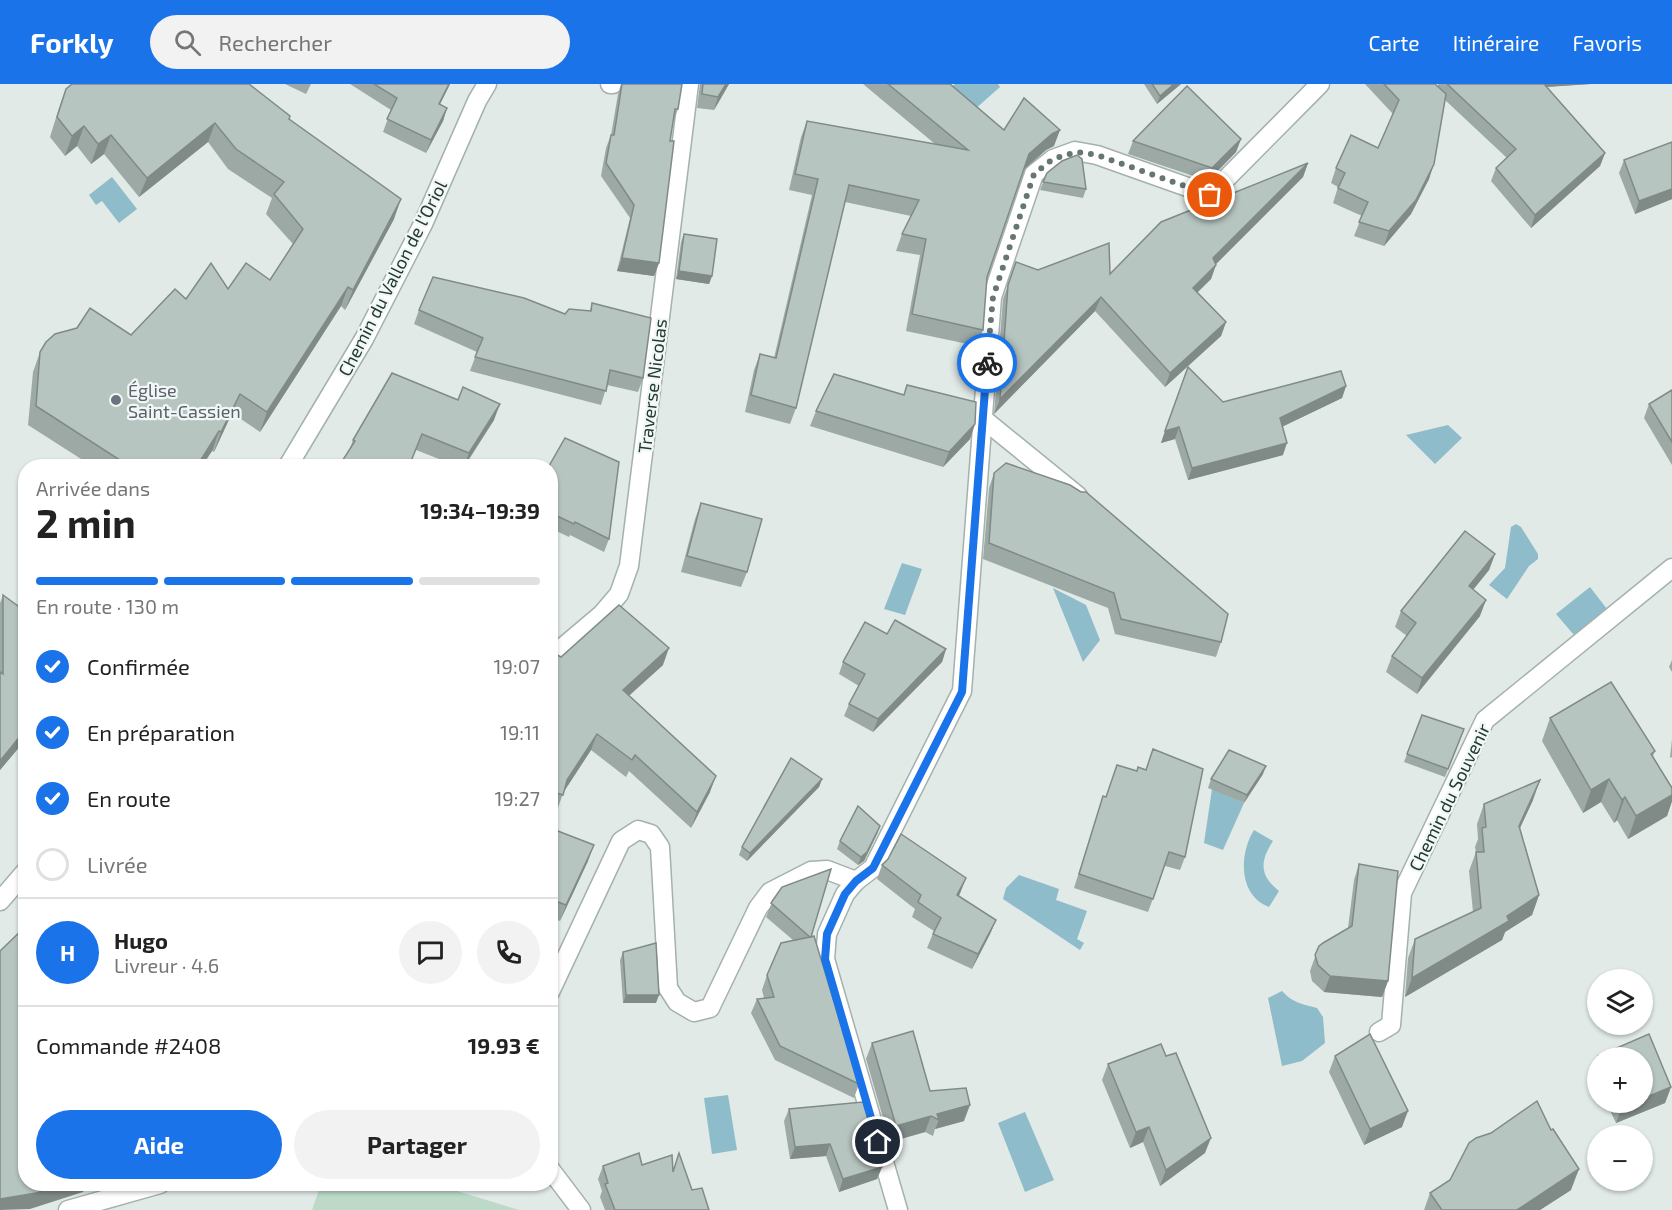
<!DOCTYPE html>
<html lang="fr">
<head>
<meta charset="utf-8">
<style>
  body { margin:0; font-family:"Exo 2",sans-serif; background:#f2f2f2; color:#222; height:100vh; display:flex; flex-direction:column; font-size:22px; white-space:nowrap }
  * { box-sizing:border-box; margin:0 }
  p { font-size:20px; color:#767676 }
  .icon { flex:none; width:33px; height:33px; fill:none; stroke:currentColor; stroke-width:2; stroke-linecap:round; stroke-linejoin:round }
  .map { position:relative; flex:1; overflow:hidden }
  .drawer { position:absolute; left:18px; top:375px; width:540px; height:732px; display:flex; flex-direction:column; background:#fff; border-radius:24px; box-shadow:0 2px 4px #0004 }
  .drawer>* { flex:none }
  .buttons { position:absolute; left:1587px; top:885px; display:grid; gap:12px }
  .buttons a { display:grid; place-items:center; width:66px; height:66px; border-radius:50%; background:#fff; box-shadow:0 2px 4px #0004; font-size:30px }
  .pin { position:absolute; display:grid; place-items:center; width:51px; height:51px; color:#fff; margin:-26px; border:3px solid #fff; border-radius:50%; box-shadow:0 2px 6px #0007 }
  .courier { position:absolute; display:grid; place-items:center; width:60px; height:60px; margin:-30px; border:4px solid #1a73e8; border-radius:50%; background:#fff; color:#222; box-shadow:0 2px 8px #0007 }
  .headline em { font-style:normal; font-weight:700 }
  .headline div { display:flex; flex-direction:column-reverse }
  .headline { display:flex; align-items:center; justify-content:space-between; height:102px; padding:0 18px }
  h1 { font-size:39px; font-weight:700; line-height:45px }
  .bar { display:grid; grid-template-columns:repeat(4,1fr); gap:9px 6px; align-content:center; height:72px; padding:0 18px }
  .bar i { height:8px; border-radius:4px; background:#e0e0e0 }
  .bar .selected { background:#1a73e8 }
  .bar p { grid-column:span 4 }
  .line { display:flex; align-items:center; gap:15px; padding:0 18px; border-top:2px solid #e0e0e0 }
  .line div { flex:1 }
  .round { display:grid; place-items:center; flex:none; width:63px; height:63px; border-radius:32px; background:#f2f2f2 }
  ol { padding:0 18px; list-style:none }
  li { display:flex; align-items:center; gap:18px; height:66px }
  li p { margin-inline-start:auto }
  li .icon { padding:6px; border-radius:50%; background:#1a73e8; color:#fff; stroke-width:4 }
  li:last-child { color:#767676 }
  li i { width:33px; height:33px; border:3px solid #e0e0e0; border-radius:50% }
  .cta { display:flex; gap:12px; margin-top:auto; padding:12px 18px }
  .cta a { flex:1; height:69px; border-radius:36px; background:#1a73e8; color:#fff; font-size:24px; font-weight:700; line-height:69px; text-align:center }
  .cta a+a { background:#f2f2f2; color:#222 }
  header { display:flex; align-items:center; gap:36px; box-sizing:border-box; height:84px; padding:0 30px; background:#1a73e8; color:#fff }
  header strong { font-size:28px }
  nav { display:flex; gap:33px; margin-inline-start:auto; font-size:21px }
  .search { width:420px; height:54px; background:#f2f2f2; display:flex; align-items:center; gap:15px; box-sizing:border-box; padding:0 21px; border-radius:33px; color:#767676; font-size:22px }
  .map>svg:first-child { display:block }
  .green { fill:#bcdac7 }
  .water { fill:#8ebcca }
  .lines { fill:none; stroke-linecap:round; stroke-linejoin:round }
  .pedestrian-casing { stroke:#a4b1ae; stroke-width:21 }
  .minor-casing { stroke:#a4b1ae; stroke-width:21 }
  .tertiary-casing { stroke:#a4b1ae; stroke-width:21 }
  .pedestrian { stroke:#fff; stroke-width:18 }
  .minor { stroke:#fff; stroke-width:18 }
  .tertiary { stroke:#fff; stroke-width:18 }
  .wall { fill:#9da9a5 }
  .shaded-wall { fill:#808a86 }
  .building { fill:#b7c5c0; stroke:#808a86; stroke-width:1.5 }
  .done { stroke:#667773; stroke-width:6; stroke-dasharray:0 10.8 }
  .route { stroke:#1a73e8; stroke-width:8 }
  .worship-dot { fill:#6b7280; stroke:#f1f7f5; stroke-width:2 }
  .labels { text-anchor:middle; dominant-baseline:central; stroke-width:4.5; stroke-linejoin:round; paint-order:stroke }
  .street-label { font-size:18px; fill:#233935; stroke:#f1f7f5 }
  .worship-label { font-size:18px; fill:#5b616d; stroke:#f1f7f5; text-anchor:start }
</style>
</head>
<body>
<header>
<strong>Forkly</strong>
<div class="search"><svg class="icon" aria-label="search" viewBox="0 0 24 24"><circle cx="10" cy="10" r="6"/><path d="M15 15l6 6"/></svg>Rechercher</div>
<nav><a>Carte</a><a>Itinéraire</a><a>Favoris</a></nav>
</header>
<div class="map">
<svg width="1672" height="1126" viewBox="0 0 1672 1126">
  <rect width="100%" height="100%" fill="#e1eae7"/>
  <polygon class="green" points="321,1100 434,1100 519,1126 312,1126"/>
  <g class="water">
    <polygon points="955,0 998,0 1000,3 974,26 949,5"/>
    <polygon points="112,93 137,125 119,139 102,117 96,121 89,111"/>
    <polygon points="1448,341 1462,354 1435,380 1406,351"/>
    <polygon points="1516,440 1521,443 1538,470 1538,475 1529,482 1507,515 1489,501 1505,484 1511,443"/>
    <polygon points="902,479 922,485 905,531 884,525"/>
    <polygon points="1590,503 1607,525 1574,551 1556,530"/>
    <polygon points="1053,504 1086,521 1100,556 1083,578"/>
    <polygon points="1212,705 1244,719 1223,766 1204,759"/>
    <path d="M 1254,746 L 1273,757 C 1260,777 1259,791 1279,807 L 1269,823 C 1238,811 1239,770 1254,746 Z"/>
    <polygon points="1019,791 1059,805 1056,816 1087,827 1077,855 1084,859 1080,866 1003,815 1006,804"/>
    <path d="M 1282,907 C 1293,919 1302,920 1317,924 L 1323,933 L 1325,959 L 1302,977 L 1282,982 L 1268,914 Z"/>
    <polygon points="728,1011 737,1066 712,1070 704,1014"/>
    <polygon points="1025,1028 1054,1096 1025,1108 998,1039"/>
  </g>
  <g class="lines">
    <g class="pedestrian-casing">
      <polyline id="pedestrian" points="982,334 1078,412"/>
    </g>
    <g class="minor-casing">
      <g id="minor">
        <polyline points="610,0 613,0"/>
        <polyline points="550,574 602,530 619,510 629,482 689,0"/>
        <polyline points="856,797 873,784 962,607 992,213 1034,90 1053,75 1075,67 1097,71 1210,111 1320,0"/>
        <polyline points="550,908 621,757 638,746 651,750 660,763 668,904 677,918 694,928 710,924 758,824 770,808 811,787 827,786 856,797 845,810 827,850 825,875 898,1126"/>
        <polyline points="1379,948 1391,941 1402,809 1485,636 1672,484"/>
        <polyline points="550,1085 581,1126"/>
        <polyline points="68,1126 160,1100"/>
      </g>
    </g>
    <g class="tertiary-casing">
      <g id="tertiary">
        <polyline points="288,382 364,255 423,140 477,17 487,0"/>
        <polyline points="0,817 26,787"/>
      </g>
    </g>
    <use href="#pedestrian" class="pedestrian"/>
    <use href="#minor" class="minor"/>
    <use href="#tertiary" class="tertiary"/>
  </g>
  <g class="wall">
    <polygon points="285,0 311,0 306,10"/>
    <polygon points="350,0 450,0 440,20 447,24 443,37 426,69 383,48 391,26"/>
    <polygon points="621,0 678,25 673,38 670,57 659,179 654,192 617,187 630,134 601,92 606,64 611,51 618,10"/>
    <polygon points="700,0 729,0 714,26 697,24"/>
    <polygon points="863,0 950,0 1004,46 1054,62 1046,66 1024,86 987,193 983,246 977,262 906,247 920,171 896,167 902,150 911,132 845,118 796,324 790,340 745,328 754,286 760,270 774,274 812,111 789,106 801,53 807,37 935,60"/>
    <polygon points="1144,0 1181,0 1157,20"/>
    <polygon points="1365,0 1435,0 1438,3 1438,0 1591,0 1546,3 1605,69 1600,82 1531,144 1491,97 1496,84 1507,74 1445,16 1429,95 1411,130 1384,162 1354,152 1362,132 1333,119 1338,103 1331,99 1336,84 1378,64 1393,30"/>
    <polygon points="66,5 289,36 394,135 345,226 341,222 260,348 232,329 214,368 212,367 202,382 92,382 28,341 33,288 40,268 131,251 186,215 270,196 293,160 266,130 272,114 228,85 208,58 139,113 104,70 91,80 77,62 65,72 50,53 59,24"/>
    <polygon points="1241,55 1236,68 1208,97 1128,70 1133,57"/>
    <polygon points="1672,58 1672,115 1635,130 1619,89 1624,76"/>
    <polygon points="1308,79 1303,93 1216,180 1211,195 1197,208 1226,238 1221,252 1165,303 1095,227 994,330 1003,215 1016,178 1038,186 1110,190"/>
    <polygon points="1047,89 1086,105 1083,114 1040,106"/>
    <polygon points="684,150 712,192 709,200 676,195 681,158"/>
    <polygon points="592,219 643,294 638,308 607,301 601,321 470,287 477,268 414,240 419,226 565,230 590,227"/>
    <polygon points="1188,283 1223,318 1346,302 1342,314 1282,343 1283,371 1188,396 1175,355 1161,359"/>
    <polygon points="907,301 975,340 970,355 943,383 810,342 816,327 904,311"/>
    <polygon points="1672,306 1672,381 1644,334 1649,320"/>
    <polygon points="494,336 465,382 457,382 416,366 409,382 339,382 349,367 353,356"/>
    <polygon points="550,382 609,455 604,468 570,451 569,453 550,444"/>
    <polygon points="994,389 1221,558 1216,573 1115,550 1108,524 983,475 989,404"/>
    <polygon points="701,419 747,488 741,503 681,488 695,435"/>
    <polygon points="1495,470 1489,486 1473,506 1480,532 1417,610 1386,588 1392,572 1407,552 1395,543 1401,527"/>
    <polygon points="3,511 26,528 26,665 21,661 0,686 0,519"/>
    <polygon points="887,550 946,565 942,578 873,648 844,632 849,620 859,602 839,590 843,578"/>
    <polygon points="550,567 561,573 663,581 629,612 710,708 691,744 629,687 626,693 591,666 563,709 557,727 550,725"/>
    <polygon points="1672,576 1672,588 1669,583"/>
    <polygon points="1422,631 1464,645 1445,693 1404,678"/>
    <polygon points="1550,634 1655,667 1653,672 1672,704 1672,717 1667,732 1628,755 1617,736 1614,739 1601,718 1583,729 1542,657"/>
    <polygon points="1672,655 1672,673 1670,674"/>
    <polygon points="1263,690 1244,719 1208,704 1211,695"/>
    <polygon points="822,695 819,703 747,777 739,771 742,763"/>
    <polygon points="1103,712 1106,713 1185,773 1180,786 1165,782 1148,828 1074,804"/>
    <polygon points="1533,716 1520,744 1539,811 1532,831 1505,848 1502,856 1405,913 1408,874 1415,855 1473,828 1469,787 1476,768 1475,763 1478,755 1477,740 1484,720"/>
    <polygon points="880,742 877,750 864,777 858,781 837,765 840,757"/>
    <polygon points="550,744 588,777 560,837 550,833"/>
    <polygon points="1359,780 1388,897 1382,913 1324,908 1312,897 1310,887 1319,862 1348,844 1354,796"/>
    <polygon points="882,781 966,794 959,812 996,836 990,850 972,885 927,864 934,847 912,833 915,825 877,795"/>
    <polygon points="773,816 811,853 859,1000 854,1014 775,976 751,929 757,915 764,914 762,906 767,891 793,856 766,833"/>
    <polygon points="623,868 656,919 623,919 620,876"/>
    <polygon points="1649,950 1671,1003 1665,1019 1616,1039 1606,1018 1642,1018 1642,974 1598,974 1598,999 1592,988 1598,972"/>
    <polygon points="872,959 930,1007 964,1037 935,1045 933,1052 925,1048 890,1058 866,975"/>
    <polygon points="1335,972 1402,1043 1364,1061 1329,988"/>
    <polygon points="1108,980 1205,1069 1160,1102 1143,1058 1130,1064 1102,996"/>
    <polygon points="789,1025 882,1083 877,1095 839,1108 826,1072 790,1075 784,1037"/>
    <polygon points="642,1081 673,1087 709,1126 605,1126 600,1113 602,1107 598,1095 603,1082"/>
    <polygon points="1571,1106 1540,1126 1424,1126 1430,1109"/>
  </g>
  <g class="shaded-wall">
    <polygon points="449,0 450,0 434,32 439,20"/>
    <polygon points="726,0 729,0 714,26 718,13"/>
    <polygon points="1174,0 1181,0 1157,20 1160,12"/>
    <polygon points="1532,0 1591,0 1530,4"/>
    <polygon points="447,24 443,37 426,69 431,56"/>
    <polygon points="215,39 208,58 139,113 147,94"/>
    <polygon points="84,42 77,62 65,72 72,52"/>
    <polygon points="1060,46 1054,62 1046,66 1023,86 1029,70 1052,50"/>
    <polygon points="111,51 104,70 91,80 98,60"/>
    <polygon points="1241,55 1236,68 1208,97 1212,84"/>
    <polygon points="1605,69 1600,82 1531,144 1535,131"/>
    <polygon points="1308,79 1303,93 1208,188 1213,174"/>
    <polygon points="1434,80 1429,95 1411,130 1384,162 1389,147"/>
    <polygon points="1672,105 1672,115 1635,130 1639,117"/>
    <polygon points="401,115 394,135 345,226 353,206"/>
    <polygon points="622,174 659,179 654,192 617,187"/>
    <polygon points="1216,181 1211,195 1188,218 1193,204"/>
    <polygon points="679,187 712,192 709,200 676,195"/>
    <polygon points="348,203 341,222 260,348 267,328"/>
    <polygon points="1101,213 1095,227 994,330 1000,315"/>
    <polygon points="1226,238 1221,252 1165,303 1170,289"/>
    <polygon points="1346,302 1342,314 1275,346 1280,334"/>
    <polygon points="240,310 232,329 214,368 221,348"/>
    <polygon points="500,320 494,336 464,382 469,369"/>
    <polygon points="975,340 970,355 943,383 949,368"/>
    <polygon points="1179,343 1175,355 1161,359 1165,347"/>
    <polygon points="219,347 212,367 202,382 197,382"/>
    <polygon points="1287,359 1283,371 1188,396 1192,384"/>
    <polygon points="1495,470 1489,486 1463,518 1469,502"/>
    <polygon points="1486,516 1480,532 1417,610 1422,594"/>
    <polygon points="669,564 663,581 617,622 623,606"/>
    <polygon points="946,565 942,578 873,648 878,635"/>
    <polygon points="26,645 21,661 0,686 0,677"/>
    <polygon points="597,650 591,666 561,712 567,696"/>
    <polygon points="1266,682 1263,690 1244,719 1247,711"/>
    <polygon points="716,692 710,708 691,744 697,728"/>
    <polygon points="822,695 819,703 747,777 750,769"/>
    <polygon points="1609,695 1601,718 1583,729 1591,706"/>
    <polygon points="1540,696 1533,716 1512,761 1519,742"/>
    <polygon points="1672,711 1672,717 1667,732 1628,755 1636,732"/>
    <polygon points="1625,713 1617,736 1614,739 1622,716"/>
    <polygon points="880,742 877,750 864,777 858,781 861,773"/>
    <polygon points="594,761 588,777 560,837 566,821"/>
    <polygon points="966,794 960,809 952,825 957,811"/>
    <polygon points="1539,811 1532,831 1505,848 1502,856 1405,913 1412,894"/>
    <polygon points="996,836 990,850 972,885 978,870"/>
    <polygon points="1330,892 1388,897 1382,913 1324,908"/>
    <polygon points="626,911 659,911 656,919 623,919"/>
    <polygon points="1671,1003 1665,1019 1616,1039 1622,1023 1634,1018 1642,1018 1642,1015"/>
    <polygon points="970,1021 964,1037 935,1045 939,1036 937,1030"/>
    <polygon points="1408,1027 1402,1043 1364,1061 1370,1045"/>
    <polygon points="931,1032 925,1048 890,1058 896,1042"/>
    <polygon points="1149,1043 1143,1058 1130,1064 1136,1048"/>
    <polygon points="1211,1054 1205,1069 1160,1102 1166,1086"/>
    <polygon points="830,1060 826,1072 790,1075 795,1063"/>
    <polygon points="882,1083 877,1095 839,1108 843,1095"/>
    <polygon points="1579,1085 1571,1106 1540,1126 1517,1126"/>
    <polygon points="64,1100 86,1100 83,1108 30,1125 0,1126 0,1115"/>
  </g>
  <g class="building">
    <polygon points="72,0 249,0 290,32 289,35 401,115 353,206 348,203 267,328 240,310 221,348 219,347 197,382 129,382 36,322 40,268 46,258 55,250 77,244 90,224 131,251 175,205 186,215 211,179 228,205 246,179 270,196 303,145 274,110 284,98 236,65 215,39 147,94 111,51 98,60 84,42 72,52 57,33 66,5"/>
    <polygon points="374,0 449,0 439,20 447,24 431,56 387,35 397,14"/>
    <polygon points="622,0 682,0 678,25 675,25 670,57 674,57 659,179 622,174 634,121 606,79 611,51 614,51"/>
    <polygon points="703,0 726,0 718,13 702,10"/>
    <polygon points="888,0 950,0 1004,46 1024,14 1060,46 1052,50 1029,70 987,193 983,246 912,230 926,155 902,150 919,116 849,101 796,324 751,311 760,270 776,274 818,95 795,90 807,37 968,66"/>
    <polygon points="1152,0 1174,0 1160,12"/>
    <polygon points="1384,0 1435,0 1446,10 1434,80 1416,116 1389,147 1359,138 1368,118 1338,104 1345,89 1336,84 1351,51 1378,64 1399,16"/>
    <polygon points="1447,0 1544,0 1605,69 1535,131 1496,84 1516,65"/>
    <polygon points="1187,2 1241,55 1212,84 1133,57"/>
    <polygon points="1672,58 1672,105 1639,117 1624,76"/>
    <polygon points="1077,71 1082,75 1086,105 1043,98 1047,89 1062,77"/>
    <polygon points="1308,79 1213,174 1216,181 1193,204 1226,238 1170,289 1101,213 1000,315 1008,201 1016,178 1038,186 1109,159 1110,190 1161,138"/>
    <polygon points="684,150 717,155 712,192 679,187"/>
    <polygon points="433,193 524,214 565,230 569,225 591,227 592,219 651,234 643,294 610,286 606,307 475,273 483,254 419,226"/>
    <polygon points="1188,283 1223,318 1341,287 1346,302 1280,334 1287,359 1192,384 1179,343 1165,347"/>
    <polygon points="392,289 458,316 463,303 500,320 469,369 422,350 409,382 339,382 355,357 353,356"/>
    <polygon points="834,290 904,311 907,301 976,318 975,340 949,368 816,327"/>
    <polygon points="1672,306 1672,358 1649,320"/>
    <polygon points="565,354 619,378 609,455 575,438 574,440 553,430 550,431 550,382 549,382"/>
    <polygon points="1006,379 1070,401 1081,408 1086,408 1228,530 1221,558 1121,535 1114,509 989,459 994,389"/>
    <polygon points="701,419 762,435 747,488 687,472"/>
    <polygon points="1465,447 1495,470 1469,502 1486,516 1422,594 1392,572 1416,539 1401,527"/>
    <polygon points="3,511 26,528 26,645 0,677 0,588 3,590"/>
    <polygon points="619,521 669,564 623,606 716,692 697,728 635,671 632,676 597,650 567,696 563,711 550,707 550,567 561,573"/>
    <polygon points="895,536 946,565 878,635 849,620 865,590 843,578 865,538 887,550"/>
    <polygon points="1611,598 1655,667 1651,670 1672,704 1672,711 1636,732 1625,713 1622,716 1609,695 1591,706 1550,634"/>
    <polygon points="1422,631 1464,645 1448,685 1407,670"/>
    <polygon points="1153,665 1203,685 1185,773 1169,768 1153,815 1079,790 1103,712 1106,713 1117,681 1137,687 1138,683 1146,686"/>
    <polygon points="1229,666 1266,682 1247,711 1211,695"/>
    <polygon points="791,674 822,695 750,769 742,763"/>
    <polygon points="1540,696 1519,742 1539,811 1507,832 1509,837 1412,894 1415,855 1481,824 1476,768 1484,768 1482,744 1486,743 1484,720"/>
    <polygon points="858,722 880,742 867,768 861,773 840,757"/>
    <polygon points="550,744 594,761 566,821 550,815"/>
    <polygon points="901,750 966,794 957,811 996,836 978,870 933,850 941,834 918,818 921,811 882,781 888,775"/>
    <polygon points="1359,780 1398,787 1388,897 1330,892 1318,881 1315,871 1319,862 1323,859 1352,842"/>
    <polygon points="831,785 811,853 814,852 859,1000 780,962 757,915 774,913 767,891 781,859 810,853 771,819 773,816 782,803"/>
    <polygon points="26,842 26,1100 64,1100 36,1109 0,1115 0,867"/>
    <polygon points="656,859 659,911 626,911 623,868"/>
    <polygon points="913,947 930,1007 966,1004 970,1021 937,1030 939,1036 931,1032 896,1042 872,959"/>
    <polygon points="1370,950 1408,1027 1370,1045 1335,972"/>
    <polygon points="1649,950 1671,1003 1642,1015 1642,974 1599,974 1598,972"/>
    <polygon points="1161,960 1166,972 1176,969 1211,1054 1166,1086 1149,1043 1136,1048 1108,980"/>
    <polygon points="1537,1017 1551,1046 1553,1045 1579,1085 1517,1126 1442,1126 1430,1109 1450,1096 1469,1059 1476,1054 1491,1049"/>
    <polygon points="863,1018 882,1083 843,1095 830,1060 795,1063 789,1025"/>
    <polygon points="1620,1018 1634,1018 1622,1023"/>
    <polygon points="639,1069 642,1081 672,1071 673,1088 679,1069 692,1106 702,1104 709,1126 615,1126 605,1100 608,1099 603,1082"/>
  </g>
  <g class="lines">
    <polyline class="done" points="987,279 993,213 1034,90 1053,75 1076,68 1097,71 1210,111"/>
    <polyline class="route" points="878,1058 825,875 827,850 845,810 856,797 873,784 962,608 987,279"/>
  </g>
  <circle class="worship-dot" cx="116" cy="316" r="6"/>
  <g class="labels">
    <g class="street-label">
      <text transform="translate(392 194) rotate(-63)">Chemin du Vallon de l'Oriol</text>
      <text transform="translate(652 302) rotate(-83)">Traverse Nicolas</text>
      <text transform="translate(1449 713) rotate(-64)">Chemin du Souvenir</text>
    </g>
    <g class="worship-label">
      <text x="128" y="306">Église<tspan x="128" dy="21">Saint-Cassien</tspan></text>
    </g>
  </g>
</svg>
<div class="buttons">
<a><svg class="icon" aria-label="layers" viewBox="0 0 24 24"><path d="M12 4l9 5-9 5-9-5zM3 14l9 5 9-5"/></svg></a>
<a>+</a>
<a>−</a>
</div>
<div class="pin" style="left:1210px;top:111px;background:#ea580c"><svg class="icon" aria-label="bag" viewBox="0 0 24 24"><path d="M5 8h14l-1 12H6zM9 8a3 3 0 0 1 6 0"/></svg></div>
<div class="pin" style="left:878px;top:1058px;background:#1f2937"><svg class="icon" aria-label="home" viewBox="0 0 24 24"><path d="M3 11l9-7 9 7M6 9v11h12V9"/></svg></div>
<div class="courier" style="left:987px;top:279px"><svg class="icon" aria-label="bike" viewBox="0 0 24 24"><circle cx="6" cy="16" r="4"/><circle cx="18" cy="16" r="4"/><path d="M6 16l4-8h5l3 8M10 8l3 8H6M13 5h3"/></svg></div>
<section class="drawer">
<div class="headline"><div><h1>2 min</h1><p>Arrivée dans</p></div><em>19:34–19:39</em></div>
<div class="bar"><i class="selected"></i><i class="selected"></i><i class="selected"></i><i></i><p>En route · 130 m</p></div>
<ol>
<li><svg class="icon" aria-label="check" viewBox="0 0 24 24"><path d="M5 12l5 5 9-10"/></svg>Confirmée<p>19:07</p></li>
<li><svg class="icon" aria-label="check" viewBox="0 0 24 24"><path d="M5 12l5 5 9-10"/></svg>En préparation<p>19:11</p></li>
<li><svg class="icon" aria-label="check" viewBox="0 0 24 24"><path d="M5 12l5 5 9-10"/></svg>En route<p>19:27</p></li>
<li><i></i>Livrée</li>
</ol>
<div class="line" style="height:108px"><b class="round" style="background:#1a73e8;color:#fff">H</b><div><b>Hugo</b><p>Livreur · 4.6</p></div><a class="round"><svg class="icon" aria-label="chat" viewBox="0 0 24 24"><path d="M4 5h16v11H9l-5 4z"/></svg></a><a class="round"><svg class="icon" aria-label="phone" viewBox="0 0 24 24"><path d="M5 4h4l2 5-3 2q2 4 5 5l2-3 5 2v4C11 20 4 13 5 4z"/></svg></a></div>
<div class="line" style="height:78px"><div>Commande #2408</div><b>19.93 €</b></div>
<div class="cta"><a>Aide</a><a>Partager</a></div>
</section>
</div>
</body>
</html>
